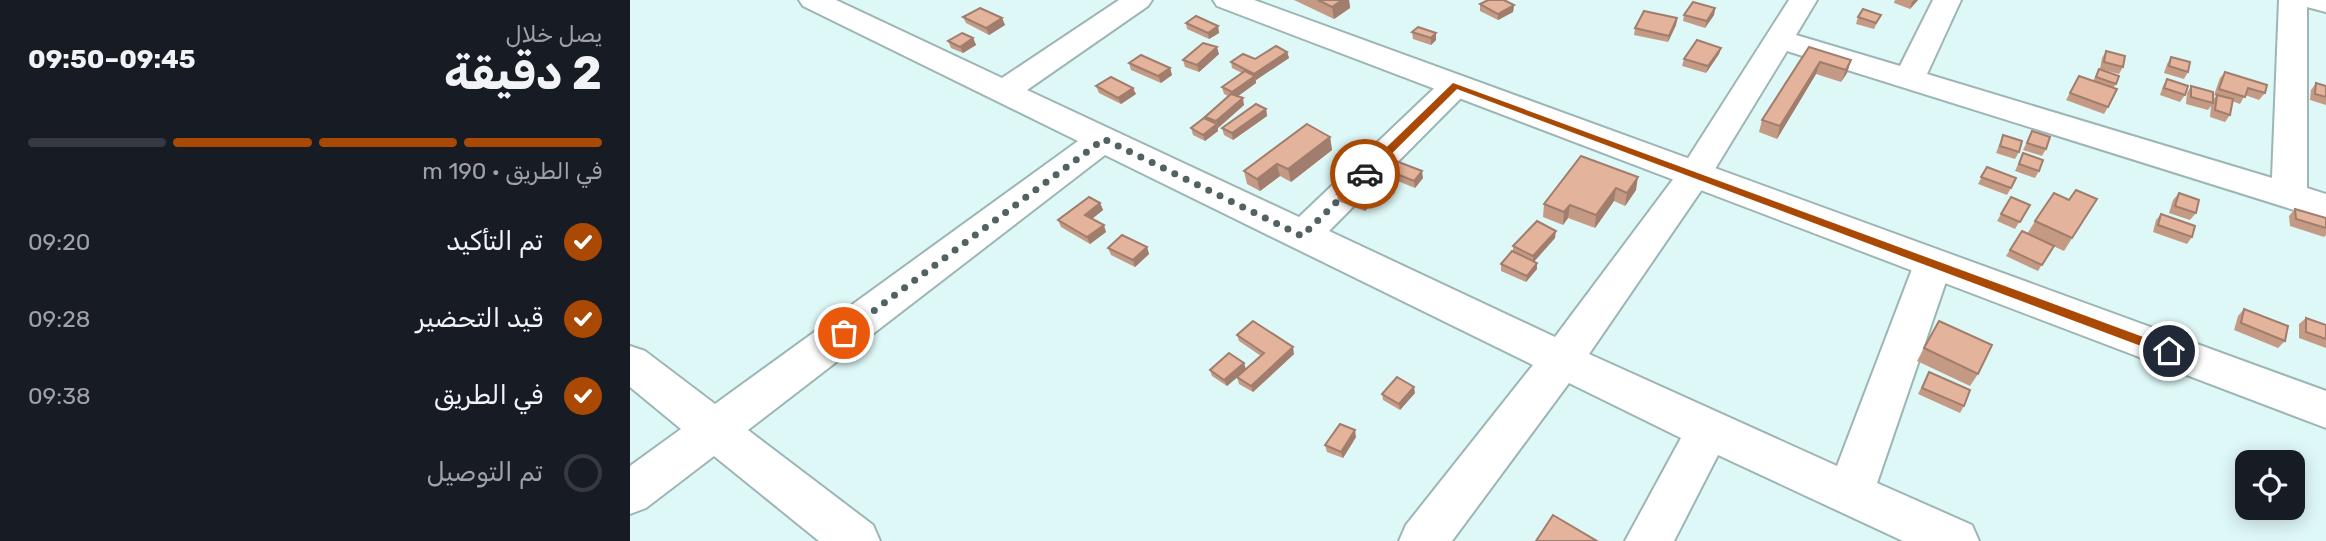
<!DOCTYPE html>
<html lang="ar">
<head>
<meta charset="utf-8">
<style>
  body { margin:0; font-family:Rubik,"Noto Sans Arabic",sans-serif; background:#242831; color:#f1f3f6; direction:rtl; height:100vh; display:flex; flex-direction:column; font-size:26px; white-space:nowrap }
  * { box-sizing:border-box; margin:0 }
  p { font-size:23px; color:#9ea1a6 }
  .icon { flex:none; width:38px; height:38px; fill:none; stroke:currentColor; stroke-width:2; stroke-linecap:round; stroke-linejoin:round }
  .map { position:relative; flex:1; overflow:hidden; direction:ltr }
  .side { display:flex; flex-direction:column; background:#171b24; width:630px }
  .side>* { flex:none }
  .tools { position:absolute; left:1605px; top:450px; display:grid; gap:14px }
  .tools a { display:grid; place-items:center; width:70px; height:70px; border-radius:14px; background:#171b24; box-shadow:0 4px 18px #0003; font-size:35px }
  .pin { position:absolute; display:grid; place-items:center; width:60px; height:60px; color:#fff; margin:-30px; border:4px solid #fff; border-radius:50%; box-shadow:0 2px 7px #0007 }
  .courier { position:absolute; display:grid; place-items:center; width:70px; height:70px; margin:-35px; border:5px solid #aa4903; border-radius:50%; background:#fff; color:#222; box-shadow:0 2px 9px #0007 }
  .summary em { font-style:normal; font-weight:700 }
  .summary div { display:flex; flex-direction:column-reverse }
  .summary { display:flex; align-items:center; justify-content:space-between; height:119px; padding:0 28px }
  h1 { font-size:46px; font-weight:700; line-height:52px }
  .bar { display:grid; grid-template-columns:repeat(4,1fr); gap:10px 7px; align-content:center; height:84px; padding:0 28px }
  .bar i { height:9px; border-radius:5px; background:#363941 }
  .bar .current { background:#aa4903 }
  .bar p { grid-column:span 4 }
  ol { padding:0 28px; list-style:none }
  li { display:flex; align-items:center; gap:21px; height:77px }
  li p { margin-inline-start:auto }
  li .icon { padding:7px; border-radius:50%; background:#aa4903; color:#fff; stroke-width:4 }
  li:last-child { color:#9ea1a6 }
  li i { width:38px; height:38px; border:4px solid #363941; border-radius:50% }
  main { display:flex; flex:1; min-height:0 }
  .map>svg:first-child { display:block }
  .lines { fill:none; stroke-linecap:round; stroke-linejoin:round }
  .minor-casing { stroke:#9db5b5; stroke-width:4 }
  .major-casing { stroke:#9db5b5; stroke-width:4 }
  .minor { fill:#fff; fill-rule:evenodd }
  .major { fill:#fff; fill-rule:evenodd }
  .wall { fill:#c49a85 }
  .shaded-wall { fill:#a07d6c }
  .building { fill:#e4b39b; stroke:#a07d6c; stroke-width:2 }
  .route { fill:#aa4903 }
  .done { stroke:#526161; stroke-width:7; stroke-dasharray:0 12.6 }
</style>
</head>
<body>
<main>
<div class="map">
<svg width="1696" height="541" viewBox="0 0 1696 541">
  <rect width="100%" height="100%" fill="#def8f7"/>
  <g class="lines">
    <g class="minor-casing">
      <polygon id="minor" points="169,0 206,0 372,78 489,0 522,0 518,6 397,90 669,217 815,78 826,75 837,78 842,85 837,92 699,231 925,337 1053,166 1159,0 1187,0 1166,35 1270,66 1303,0 1331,0 1297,74 1642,178 1649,0 1696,0 1696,12 1677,7 1677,188 1696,194 1696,220 1157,51 1077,182 959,354 1207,466 1284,264 1289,254 1303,250 1317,254 1322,264 1247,483 1342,525 1349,541 1273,541 1088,455 1044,541 995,541 1051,438 939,383 822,541 769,541 776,525 903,365 475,155 118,430 243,525 250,541 189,541 84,456 16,508 0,514 0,466 51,429 0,387 0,346 15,351 85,404 448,141 173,6"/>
    </g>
    <g class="major-casing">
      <polygon id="major" points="583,0 624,0 1696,391 1696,428 587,6"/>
    </g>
    <use href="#minor" class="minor"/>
    <use href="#major" class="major"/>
  </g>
  <g class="wall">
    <polygon points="664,0 719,0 720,8 704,19"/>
    <polygon points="1265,0 1288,0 1280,9 1264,3"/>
    <polygon points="850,4 884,5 883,12 868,20 850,11"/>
    <polygon points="1085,8 1084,15 1075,28 1053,21 1054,15"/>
    <polygon points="1251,15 1244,29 1226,24 1228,17"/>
    <polygon points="333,17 372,18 375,25 359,35 336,23"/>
    <polygon points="1047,18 1046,25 1038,42 1004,35 1005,28"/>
    <polygon points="556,23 588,26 589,33 579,39 557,29"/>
    <polygon points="782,32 806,33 806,40 801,45 783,39"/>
    <polygon points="343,38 346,45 333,53 321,48 318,41"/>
    <polygon points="1179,47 1221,60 1217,73 1211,82 1186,74 1147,139 1129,132 1132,120"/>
    <polygon points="1091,48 1089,54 1076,73 1052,66 1054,59"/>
    <polygon points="1476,51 1493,67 1489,74 1470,69 1472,58"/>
    <polygon points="657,52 659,58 626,80 626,83 608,96 614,105 588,128 588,131 575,141 563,135 561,128 575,118 575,117 598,96 594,94 592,87 612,73 602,68 601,62 625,59"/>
    <polygon points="589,54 569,72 555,67 553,60"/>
    <polygon points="1541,57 1558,72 1554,79 1534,73 1537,64"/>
    <polygon points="499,63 540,68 542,75 531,83 501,70"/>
    <polygon points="1469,69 1486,84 1483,88 1478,107 1474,114 1436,100 1449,76 1463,81"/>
    <polygon points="1595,72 1635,93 1629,100 1615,95 1610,104 1602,101 1600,115 1595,122 1580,117 1581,106 1578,110 1556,104 1557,93 1561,86 1583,100 1586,96 1584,95 1590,78"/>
    <polygon points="1537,79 1555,95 1550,102 1530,95 1533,86"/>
    <polygon points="1686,83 1696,86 1696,105 1680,100 1681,90"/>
    <polygon points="466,86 506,94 491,104 469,93"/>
    <polygon points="636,109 637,116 603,140 594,135 592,128"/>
    <polygon points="1402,131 1416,149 1412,156 1393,150"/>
    <polygon points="1373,135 1389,152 1385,159 1366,153"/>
    <polygon points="700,137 702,150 661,182 650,176 630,191 617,184 614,171"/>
    <polygon points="1393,153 1409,171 1405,178 1385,171"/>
    <polygon points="951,156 1006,190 995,206 984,201 965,228 938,218 933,225 913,217 914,204"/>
    <polygon points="1357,167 1381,188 1377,195 1348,184"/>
    <polygon points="757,170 793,178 785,188 758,177"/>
    <polygon points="758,184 735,211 708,201 707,194"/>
    <polygon points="1549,193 1566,213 1560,220 1539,213 1543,200"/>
    <polygon points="1381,197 1400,205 1385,229 1367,221"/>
    <polygon points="1467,199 1434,251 1423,246 1408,271 1376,256 1392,231 1397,234 1405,221 1439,200"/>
    <polygon points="470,203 473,210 462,219 476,232 460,244 431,227 428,220"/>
    <polygon points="1665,209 1696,218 1696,235 1694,237 1660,226 1659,216"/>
    <polygon points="1531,214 1562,237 1557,244 1523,232 1526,220"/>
    <polygon points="925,238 904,261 907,269 896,282 871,271 871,264 883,251 883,246"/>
    <polygon points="517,247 519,254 505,267 481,255 478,248"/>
    <polygon points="1614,309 1655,341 1648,348 1604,330 1608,316"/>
    <polygon points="1676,318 1696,325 1696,348 1669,338 1669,324"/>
    <polygon points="1309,321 1348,374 1340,386 1287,361"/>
    <polygon points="607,335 664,354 623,392 609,384 607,377 614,371 597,386 582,376 580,370 614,363 616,370 631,356 609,341"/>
    <polygon points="1299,372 1334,406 1330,413 1288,394"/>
    <polygon points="785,393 770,410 753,400 752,394"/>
    <polygon points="726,437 713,458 697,452 695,445"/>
  </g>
  <g class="shaded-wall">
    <polygon points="712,0 719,0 720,8 704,19 702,7"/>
    <polygon points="1284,0 1288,0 1280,9 1282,2"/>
    <polygon points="884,5 883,12 868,20 868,14"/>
    <polygon points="1085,8 1084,15 1075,28 1077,21"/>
    <polygon points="372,18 375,25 359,35 356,28"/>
    <polygon points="1047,18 1046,25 1038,42 1039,36"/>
    <polygon points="588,26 589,33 579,39 578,33"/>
    <polygon points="806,33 806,40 801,45 801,38"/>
    <polygon points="343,38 346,45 333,53 330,47"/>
    <polygon points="587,47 589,54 569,72 567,65"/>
    <polygon points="1091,48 1089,54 1076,73 1078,66"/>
    <polygon points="657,52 659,58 626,80 624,74"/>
    <polygon points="1221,60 1217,73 1211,82 1216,70"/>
    <polygon points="1190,62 1186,74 1147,139 1150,126"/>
    <polygon points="540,68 542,75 531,83 528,76"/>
    <polygon points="625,76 626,83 604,99 602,92"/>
    <polygon points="503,88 506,94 491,104 488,98"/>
    <polygon points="613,98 614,105 588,128 586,121"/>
    <polygon points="636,109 637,116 603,140 602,133"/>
    <polygon points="587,124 588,131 575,141 573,135"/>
    <polygon points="700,137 702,150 661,182 658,169"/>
    <polygon points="647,164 650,176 630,191 627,179"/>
    <polygon points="792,171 793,178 785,188 784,181"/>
    <polygon points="757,177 758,184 735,211 734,204"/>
    <polygon points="1008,177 1006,190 995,206 997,193"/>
    <polygon points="986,188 984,201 965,228 966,215"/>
    <polygon points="470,203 473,210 458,222 455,215"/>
    <polygon points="940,205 938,218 933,225 934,212"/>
    <polygon points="474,225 476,232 460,244 457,237"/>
    <polygon points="926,231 925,238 903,263 903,256"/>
    <polygon points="517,247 519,254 505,267 503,260"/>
    <polygon points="907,263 907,269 896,282 897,276"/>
    <polygon points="663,347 664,354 623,392 621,386"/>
    <polygon points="614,363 616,370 597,386 594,380"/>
    <polygon points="784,387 785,393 770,410 769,404"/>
    <polygon points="725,430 726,437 713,458 711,452"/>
  </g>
  <g class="building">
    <polygon points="688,0 712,0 702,7"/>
    <polygon points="858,0 874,0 884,5 868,14 850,4"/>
    <polygon points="1063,2 1085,8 1077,21 1054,15"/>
    <polygon points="350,8 372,18 356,28 333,17"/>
    <polygon points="1233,9 1251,15 1246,23 1228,17"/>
    <polygon points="1014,11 1047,18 1039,36 1005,28"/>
    <polygon points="566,16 588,26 578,33 556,23"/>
    <polygon points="788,27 806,33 801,38 782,32"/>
    <polygon points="332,33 343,38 330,47 318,41"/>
    <polygon points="1067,40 1091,48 1078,66 1054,59"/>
    <polygon points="573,43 587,47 567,65 553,60"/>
    <polygon points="646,46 657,52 624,74 601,62 613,54 625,59"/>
    <polygon points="1179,47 1221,60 1216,70 1190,62 1150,126 1132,120"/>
    <polygon points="1476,51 1495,56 1493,67 1474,62"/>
    <polygon points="511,55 540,68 528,76 499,63"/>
    <polygon points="1541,57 1560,62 1558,72 1539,66"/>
    <polygon points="1469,69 1489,76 1486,84 1466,77"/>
    <polygon points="615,71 625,76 602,92 592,87"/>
    <polygon points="1595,72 1637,85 1635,93 1618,88 1615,97 1589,89"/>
    <polygon points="1449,76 1487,89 1478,107 1440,93"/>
    <polygon points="481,77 503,88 488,98 466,86"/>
    <polygon points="1537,79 1558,86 1555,95 1534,88"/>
    <polygon points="1686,83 1696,86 1696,97 1685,94"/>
    <polygon points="1561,86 1583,92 1583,103 1561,97"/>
    <polygon points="601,94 613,98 586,121 575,117"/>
    <polygon points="1587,95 1603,99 1600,115 1585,110"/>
    <polygon points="626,104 636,109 602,133 592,128"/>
    <polygon points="574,118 587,124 573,135 561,128"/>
    <polygon points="677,124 700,137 658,169 647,164 627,179 614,171"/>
    <polygon points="1402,131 1420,137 1416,149 1397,143"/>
    <polygon points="1373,135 1392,141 1389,152 1370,146"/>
    <polygon points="1393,153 1413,160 1409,171 1389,164"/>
    <polygon points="951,156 1008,177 997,193 986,188 966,215 940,205 934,212 914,204"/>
    <polygon points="766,161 792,171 784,181 757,170"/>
    <polygon points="1357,167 1386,178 1381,188 1351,177"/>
    <polygon points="731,168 757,177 734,204 707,194"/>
    <polygon points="1446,190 1467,199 1442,238 1405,221 1424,193 1439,200"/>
    <polygon points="1549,193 1569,200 1566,213 1545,206"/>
    <polygon points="459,197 470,203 455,215 474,225 457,237 428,220"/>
    <polygon points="1381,197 1400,205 1390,222 1371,214"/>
    <polygon points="1665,209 1696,218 1696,228 1666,219"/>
    <polygon points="1531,214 1565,226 1562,237 1528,225"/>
    <polygon points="907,221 926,231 903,256 883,246"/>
    <polygon points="1392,231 1424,246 1412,265 1380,250"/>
    <polygon points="492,235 517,247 503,260 478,248"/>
    <polygon points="882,251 907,263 897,276 871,264"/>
    <polygon points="1614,309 1658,326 1655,341 1611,323"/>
    <polygon points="1676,318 1696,325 1696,339 1676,332"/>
    <polygon points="623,321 663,347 621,386 607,377 634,353 607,335"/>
    <polygon points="1309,321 1362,345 1348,374 1294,348"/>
    <polygon points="599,353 614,363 594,380 580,370"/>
    <polygon points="1299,372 1340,390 1334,406 1292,388"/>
    <polygon points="767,377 784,387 769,404 752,394"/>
    <polygon points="710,424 725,430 711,452 695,445"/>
    <polygon points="923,515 967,541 906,541"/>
  </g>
  <polygon class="route" points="823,83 1543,348 1545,351 1539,356 1535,355 827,89 739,176 732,176 732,171"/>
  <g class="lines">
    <polyline class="done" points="214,333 474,139 672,236 735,174"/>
  </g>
</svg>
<div class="tools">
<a><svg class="icon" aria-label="locate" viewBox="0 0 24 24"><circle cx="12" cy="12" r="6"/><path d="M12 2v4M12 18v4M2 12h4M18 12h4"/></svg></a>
</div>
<div class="pin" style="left:214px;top:333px;background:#ea580c"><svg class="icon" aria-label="bag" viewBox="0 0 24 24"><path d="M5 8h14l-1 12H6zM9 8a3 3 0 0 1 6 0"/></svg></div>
<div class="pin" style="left:1539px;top:351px;background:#1f2937"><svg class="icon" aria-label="home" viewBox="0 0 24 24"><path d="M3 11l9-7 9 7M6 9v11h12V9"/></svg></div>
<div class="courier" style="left:735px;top:174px"><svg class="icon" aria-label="car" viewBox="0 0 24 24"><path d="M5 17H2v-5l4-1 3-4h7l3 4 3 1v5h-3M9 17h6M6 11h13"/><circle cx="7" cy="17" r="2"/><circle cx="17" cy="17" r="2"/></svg></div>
</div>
<section class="side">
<div class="summary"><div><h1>2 دقيقة</h1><p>يصل خلال</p></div><em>09:45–09:50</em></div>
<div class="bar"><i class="current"></i><i class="current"></i><i class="current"></i><i></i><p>في الطريق · 190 m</p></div>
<ol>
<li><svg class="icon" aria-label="check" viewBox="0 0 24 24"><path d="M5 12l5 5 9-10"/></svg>تم التأكيد<p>09:20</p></li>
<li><svg class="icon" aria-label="check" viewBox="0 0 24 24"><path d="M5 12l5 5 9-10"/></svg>قيد التحضير<p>09:28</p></li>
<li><svg class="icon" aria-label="check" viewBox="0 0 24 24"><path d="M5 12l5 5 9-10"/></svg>في الطريق<p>09:38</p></li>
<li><i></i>تم التوصيل</li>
</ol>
</section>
</main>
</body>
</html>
